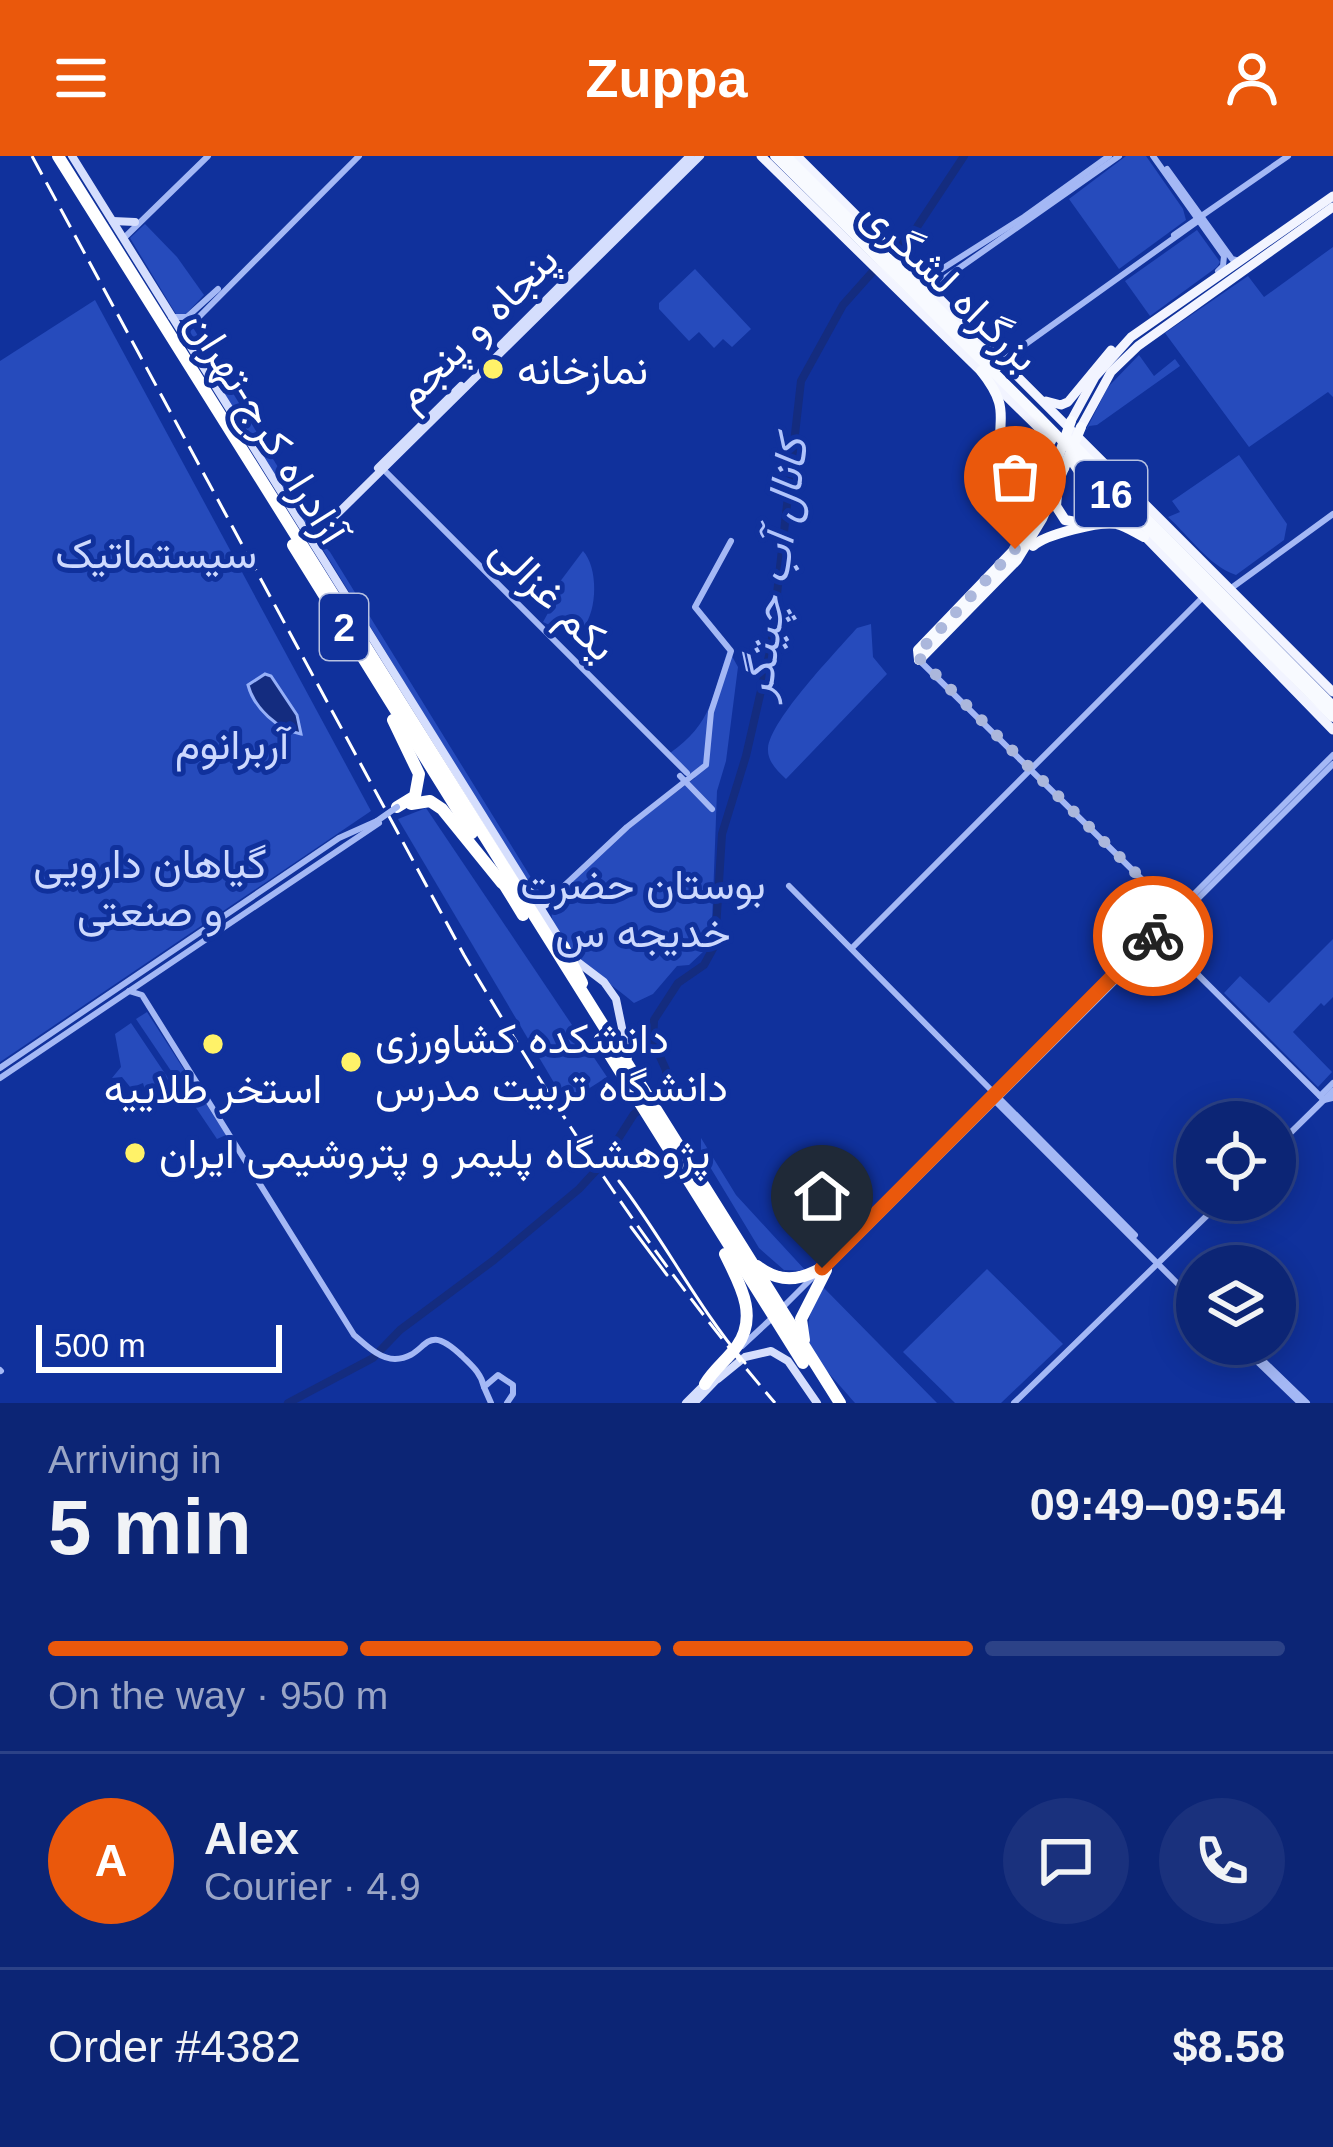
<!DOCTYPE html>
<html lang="en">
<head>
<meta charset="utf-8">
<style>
  body { margin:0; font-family:Helvetica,Vazirmatn,sans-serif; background:#1a317d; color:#f1f3f6; height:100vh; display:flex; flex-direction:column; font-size:45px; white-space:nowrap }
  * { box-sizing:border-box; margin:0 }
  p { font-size:39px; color:#9aa5c5 }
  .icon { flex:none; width:66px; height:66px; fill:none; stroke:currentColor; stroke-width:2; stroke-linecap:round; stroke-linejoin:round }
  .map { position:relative; height:1247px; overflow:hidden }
  .side { display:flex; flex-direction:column; background:#0c2575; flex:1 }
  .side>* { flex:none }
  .tools { position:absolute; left:1176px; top:945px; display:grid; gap:24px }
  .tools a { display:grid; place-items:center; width:120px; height:120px; border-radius:50%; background:#0c2575; box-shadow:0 6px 30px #0003,0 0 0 3px #2c4287; font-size:60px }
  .scale { position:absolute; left:36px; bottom:30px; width:246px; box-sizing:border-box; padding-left:12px; border:6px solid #fff; border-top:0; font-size:33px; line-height:42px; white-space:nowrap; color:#fff; -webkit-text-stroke:9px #10319c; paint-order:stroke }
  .pin { position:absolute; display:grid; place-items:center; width:102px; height:102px; color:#fff; margin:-123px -51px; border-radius:50% 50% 50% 0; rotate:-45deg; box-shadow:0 0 12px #0007 }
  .pin .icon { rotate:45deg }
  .courier { position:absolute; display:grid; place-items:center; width:120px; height:120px; margin:-60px; border:9px solid #ea580c; border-radius:50%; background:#fff; color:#222; box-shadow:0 3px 15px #0007 }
  .summary em { font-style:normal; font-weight:800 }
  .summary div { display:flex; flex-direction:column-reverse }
  .summary { display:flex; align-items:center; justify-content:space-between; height:204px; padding:0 48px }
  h1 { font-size:78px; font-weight:800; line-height:90px }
  .bar { display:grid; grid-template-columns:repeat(4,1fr); gap:18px 12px; align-content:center; height:144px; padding:0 48px }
  .bar i { height:15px; border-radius:9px; background:#2c4287 }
  .bar .active { background:#ea580c }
  .bar p { grid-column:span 4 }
  .line { display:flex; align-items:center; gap:30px; padding:0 48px; border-top:3px solid #2c4287 }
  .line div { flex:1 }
  .round { display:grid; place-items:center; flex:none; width:126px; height:126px; border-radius:63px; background:#1a317d }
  header { display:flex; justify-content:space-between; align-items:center; height:156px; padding:0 48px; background:#ea580c; color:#fff; font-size:54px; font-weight:800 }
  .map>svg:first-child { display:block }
  .green { fill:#264bbc }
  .water { fill:#142c7f; stroke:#96b0f8; stroke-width:3 }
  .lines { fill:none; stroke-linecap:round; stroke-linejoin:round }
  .river { stroke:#142c7f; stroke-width:8 }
  .tertiary-tunnel { stroke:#3450ab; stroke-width:6; stroke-dasharray:6 3; stroke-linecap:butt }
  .tertiary { stroke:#a4b8f5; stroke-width:6 }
  .secondary { stroke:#d5defd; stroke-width:8 }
  .primary { stroke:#f2f4ff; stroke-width:9 }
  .trunk { stroke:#f8faff; stroke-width:10 }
  .motorway { stroke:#fff; stroke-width:12 }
  .tram { stroke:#fff; stroke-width:3 }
  .rail { stroke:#fff; stroke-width:3; stroke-dasharray:21 9; stroke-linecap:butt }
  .tertiary-bridge { stroke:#a4b8f5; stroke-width:6 }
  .trunk-bridge { stroke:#f8faff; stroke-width:10 }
  .done { stroke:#abb7dc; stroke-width:12; stroke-dasharray:0 21.6 }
  .route { stroke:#ea580c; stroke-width:15 }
  .poi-dot { fill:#fff268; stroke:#10319c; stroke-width:4.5 }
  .labels { text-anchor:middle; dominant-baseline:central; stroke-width:10; stroke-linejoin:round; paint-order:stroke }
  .shield { fill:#10319c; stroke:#b7c1e1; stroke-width:3 }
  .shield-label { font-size:39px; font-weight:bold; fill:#fff }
  .street-label { font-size:42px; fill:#fff; stroke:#10319c }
  .poi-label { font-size:42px; fill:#fff; stroke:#10319c; text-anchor:start }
  .park-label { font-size:42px; fill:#cdd9fe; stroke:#10319c }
  .water-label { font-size:45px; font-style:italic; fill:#b1c4fb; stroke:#10319c }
</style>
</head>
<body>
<header><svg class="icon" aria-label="menu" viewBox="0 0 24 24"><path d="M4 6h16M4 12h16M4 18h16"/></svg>Zuppa<svg class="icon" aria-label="person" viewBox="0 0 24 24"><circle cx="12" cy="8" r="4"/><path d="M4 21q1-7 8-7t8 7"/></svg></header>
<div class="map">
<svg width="1333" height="1247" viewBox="0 0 1333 1247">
  <rect width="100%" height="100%" fill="#10319c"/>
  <g class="green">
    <polygon points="1126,0 1146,0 1183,53 1186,64 1119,113 1069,43"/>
    <polygon points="145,68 177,101 204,139 183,161 176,158 130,82"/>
    <polygon points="1197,74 1220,106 1217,111 1150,160 1125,125"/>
    <polygon points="1333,91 1333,241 1328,236 1249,291 1165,177 1248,120 1264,141"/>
    <polygon points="695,113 751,173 732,191 723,183 714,192 699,176 689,185 659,153 659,147"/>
    <polygon points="95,144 371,655 0,906 0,205"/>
    <polygon points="192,170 312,367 304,367 188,184"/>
    <polygon points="1139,199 1154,220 1175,203 1180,210 1097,269 1089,270 1085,276 1108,231"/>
    <path d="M 1239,299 L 1287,368 L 1284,384 L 1236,419 C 1209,410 1189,380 1168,361 L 1180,356 L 1172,345 Z"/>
    <polygon points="314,379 330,396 543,741 537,742"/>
    <path d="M 583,395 C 598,411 598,454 583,472 L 562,475 L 543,466 L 548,457 L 544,447 Z"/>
    <path d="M 871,468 L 873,501 L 887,518 L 786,623 C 778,615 767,606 768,592 C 771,563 836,496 857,472 Z"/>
    <path d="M 728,493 L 738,511 L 726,605 L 717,635 L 712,769 L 705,794 L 689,809 L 677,810 L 653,838 L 634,847 C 606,821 541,790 553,744 L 630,671 L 695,622 L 670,597 C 712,568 713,539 728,493 Z"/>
    <polygon points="426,652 607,921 566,947 398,663"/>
    <polygon points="1333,783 1333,841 1324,850 1321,847 1293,876 1332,916 1318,931 1224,837 1240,820 1269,847"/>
    <polygon points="147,856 226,979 217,983 136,863"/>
    <polygon points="131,867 170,925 159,933 145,934 143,927 131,932 122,921 112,922 121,911 115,878"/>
    <polygon points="701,982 736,1039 806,1115 784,1114 759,1092 701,996"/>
    <polygon points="987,1113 1063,1188 1001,1247 955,1247 903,1196"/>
    <path d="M 821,1129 L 937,1247 L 855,1247 C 816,1200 792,1192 821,1129 Z"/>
  </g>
  <path class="water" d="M 265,518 L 271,520 L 297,559 L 301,578 C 278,574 254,552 248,529 Z"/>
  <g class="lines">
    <g class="river">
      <polyline points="891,97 917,71 964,0"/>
      <polyline points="288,1247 373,1202 400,1174 494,1104 579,1033 602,1008 634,958 659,941 666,932 666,914 653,885 654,864 678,827 704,809 715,789 722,678 746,600 771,491 801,225 843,149 876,112"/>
    </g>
    <polyline class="tertiary-tunnel" points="731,1207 740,1197"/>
    <g class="tertiary">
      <polyline points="1153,0 1224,100 1223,110 1218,115"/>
      <polyline points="1167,13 1232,103 1239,105"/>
      <polyline points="1174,79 1288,0"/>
      <polyline points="124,82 208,0"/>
      <polyline points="923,125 1024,61 1109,0"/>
      <polyline points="933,137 938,127 1119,0"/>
      <polyline points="171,161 187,161 218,133"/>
      <polyline points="184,176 359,0"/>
      <polyline points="1002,205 1202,62"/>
      <polyline points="382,312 687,617"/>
      <polyline points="1230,433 1333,358"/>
      <polyline points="919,504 1166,747 1171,762"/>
      <polyline points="680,620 712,653"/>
      <polyline points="789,730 995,938"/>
      <polyline points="548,745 627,671 706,609 711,556 731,495 695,451 731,385"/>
      <polyline points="1160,781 1324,944 1333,942"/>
      <polyline points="852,792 1201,443"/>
      <path d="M 129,835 L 142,839 L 354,1179 C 365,1188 379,1203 395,1203 C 429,1202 422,1162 462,1200 C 472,1210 481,1217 484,1231"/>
      <polyline points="0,912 339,682 377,665"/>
      <polyline points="0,922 379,667"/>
      <polyline points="1320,940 1333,927"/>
      <polyline points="999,942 1135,1079"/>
      <polyline points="995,945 1197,1147"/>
      <polyline points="1275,992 1333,935"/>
      <polyline points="823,1110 1333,599"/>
      <polyline points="826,1114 1333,608"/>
      <polyline points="783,1151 814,1120"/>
      <polyline points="1239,1188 1300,1247"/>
      <polyline points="1246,1188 1307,1247"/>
      <polyline points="742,1190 770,1164"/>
      <polyline points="0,1214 1,1215"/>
      <polyline points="491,1247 484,1231 498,1219 513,1229 513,1238 507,1247"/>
      <polyline points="1014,1247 1223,1044"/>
    </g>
    <g class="secondary">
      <polyline points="72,0 566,793"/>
      <polyline points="113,65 135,66"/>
      <polyline points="501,189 690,0"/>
      <polyline points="378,312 461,230"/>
      <polyline points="317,392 323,372 700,0"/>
      <polygon points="547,743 548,747 544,749 543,745"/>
      <polyline points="575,804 604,826 616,843 628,901"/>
      <polyline points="718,1223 745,1201 771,1195 788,1205 817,1247"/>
      <polyline points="686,1247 706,1227"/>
      <polyline points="694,1247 718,1222"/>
    </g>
    <g class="primary">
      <polyline points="761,0 1049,282"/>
      <polyline points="797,0 1333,536"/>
      <polyline points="1046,245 1061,249 1068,246 1111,194"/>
      <polyline points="1071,265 1095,221 1131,181 1333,40"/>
      <polyline points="1081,271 1111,216 1138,190 1333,51"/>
      <polyline points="1086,320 1333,574"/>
    </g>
    <g class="trunk">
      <polyline points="775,0 1039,261 1333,561"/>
      <polyline points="786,0 997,211"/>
      <path d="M 981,215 C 1016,259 991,264 1005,305 C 1013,329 1032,337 1026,366"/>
      <polyline points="1069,284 1333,550"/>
      <polyline points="1051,285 1026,277 1014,285 1010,300 1020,315 1034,317 1053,302"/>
      <polyline points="1057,338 1056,350 1065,364 1081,367 1095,355 1096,341 1072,305"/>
      <path d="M 1033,390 C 1044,379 1102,364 1117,368 C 1126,370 1136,377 1144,381"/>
      <polyline points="919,504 1017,404 1042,363 1064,312"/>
      <polyline points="919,504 918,494 1015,393 1053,316"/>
    </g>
    <g class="motorway">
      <polyline points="58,0 840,1247"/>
      <polyline points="293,389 472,677"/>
      <polyline points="393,564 419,618 415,640 397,651"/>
      <polyline points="411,648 430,645 442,653 502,727"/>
      <polyline points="499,720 523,759"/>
      <polyline points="563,790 582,827"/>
      <polyline points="600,883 803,1207"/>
      <path d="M 757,1110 C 779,1127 799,1125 822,1112"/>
      <polyline points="804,1184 801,1163 826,1114"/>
      <path d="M 705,1228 C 714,1213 727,1204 737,1190 C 759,1159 739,1127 725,1098"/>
    </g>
    <g class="tram">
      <path d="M 619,1025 C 664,1084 697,1150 745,1207"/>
      <polyline points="631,1071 667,1119"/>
    </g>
    <path class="rail" d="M 32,0 L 464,799 C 557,956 656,1108 775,1247"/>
    <polyline class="tertiary-bridge" points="377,665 397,651"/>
    <g class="trunk-bridge">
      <polyline points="1064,312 1081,271"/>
      <polyline points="1053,316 1071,265"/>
    </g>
  </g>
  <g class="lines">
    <polyline class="done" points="1015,393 916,499 1166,747 1171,762 1153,780"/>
    <polyline class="route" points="822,1112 1153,780"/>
  </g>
  <g class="poi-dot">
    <circle cx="493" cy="213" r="12"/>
    <circle cx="213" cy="888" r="12"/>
    <circle cx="351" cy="906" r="12"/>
    <circle cx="135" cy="997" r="12"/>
  </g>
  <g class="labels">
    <g class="shield">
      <rect x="1075" y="305" width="72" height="66" rx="9"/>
      <rect x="320" y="438" width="48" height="66" rx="9"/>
    </g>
    <g class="shield-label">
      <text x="1111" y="338">16</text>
      <text x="344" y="471">2</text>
    </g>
    <g class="street-label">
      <text transform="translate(951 129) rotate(44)">بزرگراه لشگری</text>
      <text transform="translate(476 171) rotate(-45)">پنجاه و پنجم</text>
      <text transform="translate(267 271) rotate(58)">آزادراه کرج-تهران</text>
      <text transform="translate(554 442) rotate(45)">یکم غزالی</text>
    </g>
    <g class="poi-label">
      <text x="517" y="213">نمازخانه</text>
      <text x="375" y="882">دانشکده کشاورزی<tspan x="375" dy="48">دانشگاه تربیت مدرس</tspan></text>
      <text x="213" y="932" text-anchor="middle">استخر طلاییه</text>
      <text x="159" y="997">پژوهشگاه پلیمر و پتروشیمی ایران</text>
    </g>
    <g class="park-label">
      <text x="156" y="397">سیستماتیک</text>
      <text x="232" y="588">آربرانوم</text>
      <text x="150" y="707">گیاهان دارویی<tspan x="150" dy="48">و صنعتی</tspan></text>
      <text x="643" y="728">بوستان حضرت<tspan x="643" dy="48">خدیجه س</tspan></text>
    </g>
    <g class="water-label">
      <text transform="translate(774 412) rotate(-82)">کانال آب چیتگر</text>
    </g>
  </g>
</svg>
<div class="tools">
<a><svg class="icon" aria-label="locate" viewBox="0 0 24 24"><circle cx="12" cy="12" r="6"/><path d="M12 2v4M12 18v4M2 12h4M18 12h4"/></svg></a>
<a><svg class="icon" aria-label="layers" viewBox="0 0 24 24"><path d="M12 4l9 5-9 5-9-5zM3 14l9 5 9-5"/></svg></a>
</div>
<div class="scale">500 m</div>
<div class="pin" style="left:1015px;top:393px;background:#ea580c"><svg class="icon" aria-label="bag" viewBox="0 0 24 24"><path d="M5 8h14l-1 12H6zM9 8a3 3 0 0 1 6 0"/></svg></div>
<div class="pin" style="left:822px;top:1112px;background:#1f2937"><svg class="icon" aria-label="home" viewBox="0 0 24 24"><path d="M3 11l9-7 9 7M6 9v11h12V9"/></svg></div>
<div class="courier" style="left:1153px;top:780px"><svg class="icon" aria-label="bike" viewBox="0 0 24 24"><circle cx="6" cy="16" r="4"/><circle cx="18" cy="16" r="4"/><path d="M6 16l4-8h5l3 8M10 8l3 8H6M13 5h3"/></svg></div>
</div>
<section class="side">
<div class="summary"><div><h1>5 min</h1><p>Arriving in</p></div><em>09:49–09:54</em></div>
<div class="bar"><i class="active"></i><i class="active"></i><i class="active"></i><i></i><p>On the way · 950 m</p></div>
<div class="line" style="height:216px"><b class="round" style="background:#ea580c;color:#fff">A</b><div><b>Alex</b><p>Courier · 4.9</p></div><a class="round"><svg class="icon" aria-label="chat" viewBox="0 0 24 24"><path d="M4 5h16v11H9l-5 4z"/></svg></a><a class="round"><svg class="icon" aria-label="phone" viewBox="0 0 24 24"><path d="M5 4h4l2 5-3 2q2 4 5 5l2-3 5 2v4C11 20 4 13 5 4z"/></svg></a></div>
<div class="line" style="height:156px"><div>Order #4382</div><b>$8.58</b></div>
</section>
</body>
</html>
